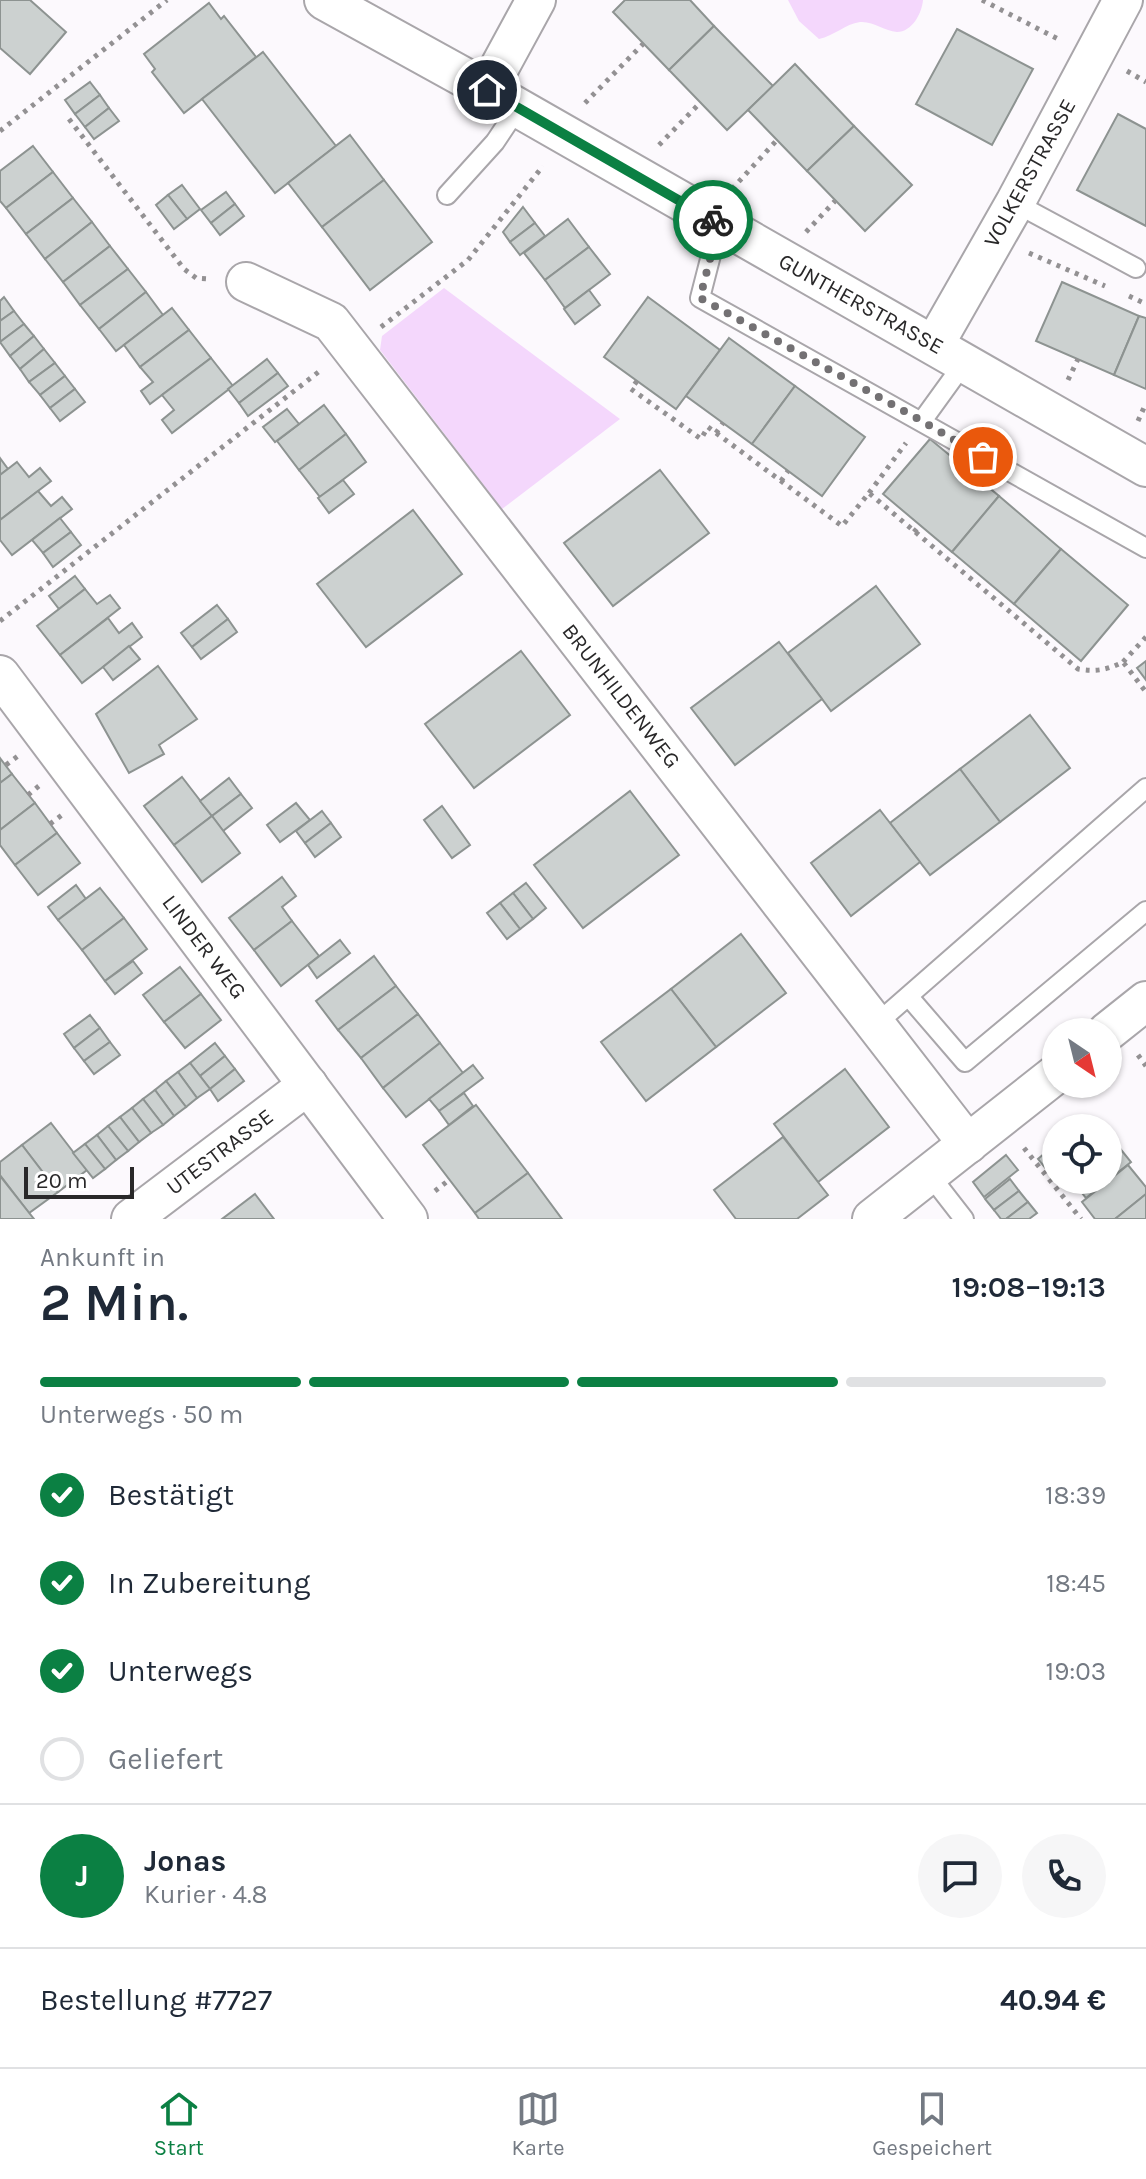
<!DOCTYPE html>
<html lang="de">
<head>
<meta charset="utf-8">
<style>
  body { margin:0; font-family:Karla,sans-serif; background:#f6f6f7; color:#1f2937; height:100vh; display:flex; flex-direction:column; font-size:30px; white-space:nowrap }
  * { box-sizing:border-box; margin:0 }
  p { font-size:26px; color:#747a83 }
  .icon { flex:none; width:44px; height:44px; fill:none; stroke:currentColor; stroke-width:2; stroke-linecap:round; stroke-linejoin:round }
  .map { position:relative; height:1219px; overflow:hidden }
  .details { display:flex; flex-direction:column; background:#fff; flex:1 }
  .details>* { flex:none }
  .needle { width:52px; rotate:145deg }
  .buttons { position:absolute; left:1042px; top:1018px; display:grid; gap:16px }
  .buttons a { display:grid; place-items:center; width:80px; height:80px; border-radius:50%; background:#fff; box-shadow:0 2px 6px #0004; font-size:40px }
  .scale { position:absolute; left:24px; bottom:20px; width:110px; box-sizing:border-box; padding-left:8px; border:4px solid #292829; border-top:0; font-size:22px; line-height:28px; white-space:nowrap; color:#292829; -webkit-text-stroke:6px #fff; paint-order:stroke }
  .pin { position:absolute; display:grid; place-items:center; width:68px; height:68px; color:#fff; margin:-34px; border:4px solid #fff; border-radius:50%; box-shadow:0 2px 8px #0007 }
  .courier { position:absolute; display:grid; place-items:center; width:80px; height:80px; margin:-40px; border:6px solid #0b8043; border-radius:50%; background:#fff; color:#222; box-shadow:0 2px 10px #0007 }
  .summary em { font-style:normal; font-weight:600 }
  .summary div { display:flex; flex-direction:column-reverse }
  .summary { display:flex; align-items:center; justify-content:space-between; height:136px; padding:0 40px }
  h1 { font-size:52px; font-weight:600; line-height:60px }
  .bar { display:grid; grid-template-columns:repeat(4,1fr); gap:12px 8px; align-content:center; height:96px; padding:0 40px }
  .bar i { height:10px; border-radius:6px; background:#e0e1e3 }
  .bar .selected { background:#0b8043 }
  .bar p { grid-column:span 4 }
  .line { display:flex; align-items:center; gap:20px; padding:0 40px; border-top:2px solid #e0e1e3 }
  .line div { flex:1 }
  .round { display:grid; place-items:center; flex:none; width:84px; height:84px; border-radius:42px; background:#f6f6f7 }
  ol { padding:0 40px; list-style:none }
  li { display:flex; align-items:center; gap:24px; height:88px }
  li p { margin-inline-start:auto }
  li .icon { padding:8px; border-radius:50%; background:#0b8043; color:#fff; stroke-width:4 }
  li:last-child { color:#747a83 }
  li i { width:44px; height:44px; border:4px solid #e0e1e3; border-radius:50% }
  .dock { display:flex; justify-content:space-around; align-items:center; height:112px; border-top:2px solid #e0e1e3; background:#fff; font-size:22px; color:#747a83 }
  .dock a { display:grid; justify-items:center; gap:4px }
  .dock .selected { color:#0b8043 }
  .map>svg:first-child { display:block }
  .green { fill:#f4d7fc }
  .building { fill:#ccd1d0; stroke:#8d9391; stroke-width:2 }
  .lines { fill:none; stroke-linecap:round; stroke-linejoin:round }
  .service-casing { stroke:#a9a6aa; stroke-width:22 }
  .minor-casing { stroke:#a9a6aa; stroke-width:42 }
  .path { stroke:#939193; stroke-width:5; stroke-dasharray:4 6; stroke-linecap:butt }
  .service { stroke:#fff; stroke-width:18 }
  .minor { stroke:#fff; stroke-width:38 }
  .done { stroke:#737173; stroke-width:8; stroke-dasharray:0 14.4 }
  .route { stroke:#0b8043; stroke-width:10 }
  .labels { text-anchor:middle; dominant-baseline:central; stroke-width:8; stroke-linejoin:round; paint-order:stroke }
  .street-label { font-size:22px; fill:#292829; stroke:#fff }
</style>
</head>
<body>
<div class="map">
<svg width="1146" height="1219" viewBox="0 0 1146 1219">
  <rect width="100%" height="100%" fill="#fcf9fd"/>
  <g class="green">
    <path d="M 788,0 L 923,0 C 922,13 912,32 897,32 C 884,31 874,21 860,22 C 845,24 834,36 819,39 L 799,21 Z"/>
    <polygon points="444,288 620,419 502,509 380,350 382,336"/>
  </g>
  <g class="building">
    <polygon points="0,0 30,0 66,32 30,74 0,48"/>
    <polygon points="625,0 690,0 714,26 669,70 613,12"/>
    <polygon points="209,3 221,19 224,16 256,57 184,113 152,72 155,69 144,54"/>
    <polygon points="714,26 773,86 727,130 669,70"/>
    <polygon points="957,29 1033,69 992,145 916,104"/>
    <polygon points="263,52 336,146 275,193 202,99"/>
    <polygon points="795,64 854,126 807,171 748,110"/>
    <polygon points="90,82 100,95 75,114 65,100"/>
    <polygon points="100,95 109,108 85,127 75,114"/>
    <polygon points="109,108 119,121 94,139 85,127"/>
    <polygon points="1118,114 1146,129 1146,226 1077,190"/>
    <polygon points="854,126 912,185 865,231 807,171"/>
    <polygon points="350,135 384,180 322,227 288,183"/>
    <polygon points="33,146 53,172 6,208 0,201 0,171"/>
    <polygon points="53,172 73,198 26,234 6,208"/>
    <polygon points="384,180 432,242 370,290 322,227"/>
    <polygon points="182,185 200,209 187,219 168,195"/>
    <polygon points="226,192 235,204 211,223 201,210"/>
    <polygon points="168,195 187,219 174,229 156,205"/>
    <polygon points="73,198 92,222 45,259 26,234"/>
    <polygon points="235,204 244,216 220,235 211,223"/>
    <polygon points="523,207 535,223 510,242 503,232"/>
    <polygon points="568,219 589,247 545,280 524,253"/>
    <polygon points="92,222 110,246 63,282 45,259"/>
    <polygon points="535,223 545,236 520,255 510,242"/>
    <polygon points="110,246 128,269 80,305 63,282"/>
    <polygon points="589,247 610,274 565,308 545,280"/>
    <polygon points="128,269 146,292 99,329 80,305"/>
    <polygon points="1062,282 1139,316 1114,375 1036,341"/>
    <polygon points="589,290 600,305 575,324 564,309"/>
    <polygon points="146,292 163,315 116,351 99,329"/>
    <polygon points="4,297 14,311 0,321 0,301"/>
    <polygon points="648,297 720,350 676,409 604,357"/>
    <polygon points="172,308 189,330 140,367 124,345"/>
    <polygon points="14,311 24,324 0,342 0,321"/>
    <polygon points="1139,316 1146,318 1146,389 1114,375"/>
    <polygon points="24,324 34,336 10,356 0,342"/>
    <polygon points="189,330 211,358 150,404 141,391 153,382 140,367"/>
    <polygon points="34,336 44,349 20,369 10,356"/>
    <polygon points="729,338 795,386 752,444 686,396"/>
    <polygon points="44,349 55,363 29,382 20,369"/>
    <polygon points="211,358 233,386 172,433 162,420 174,410 162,395"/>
    <polygon points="267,359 278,373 239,403 228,389"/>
    <polygon points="55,363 65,376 40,395 29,382"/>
    <polygon points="278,373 288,386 248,416 239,403"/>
    <polygon points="65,376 75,389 50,408 40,395"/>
    <polygon points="795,386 865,437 822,496 752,444"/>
    <polygon points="75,389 85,402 60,421 50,408"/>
    <polygon points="324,405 346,434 299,470 277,441"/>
    <polygon points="287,409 299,424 275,442 263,427"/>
    <polygon points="346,434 366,462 320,497 299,470"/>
    <polygon points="930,439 999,496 952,552 883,494"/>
    <polygon points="0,458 8,469 0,475"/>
    <polygon points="17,462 29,477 40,468 51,481 0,520 0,475"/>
    <polygon points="660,470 709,533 613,606 564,543"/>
    <polygon points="343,480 354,494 329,513 318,498"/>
    <polygon points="38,491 51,506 62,497 72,509 12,555 0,540 0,520"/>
    <polygon points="999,496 1061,549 1014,604 952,552"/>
    <polygon points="413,510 462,574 366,647 317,584"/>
    <polygon points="60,518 71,532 43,553 32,540"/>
    <polygon points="71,532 81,545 53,567 43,553"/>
    <polygon points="1061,549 1128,605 1081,661 1014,604"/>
    <polygon points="75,576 85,589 59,609 49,596"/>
    <polygon points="876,586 920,644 831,711 788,653"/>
    <polygon points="85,589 97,604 110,595 120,608 60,655 37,626"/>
    <polygon points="217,605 228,619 192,647 181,633"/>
    <polygon points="108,618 119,633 132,623 142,637 82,683 60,655"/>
    <polygon points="228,619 237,632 201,659 192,647"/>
    <polygon points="779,642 822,699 735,765 691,708"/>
    <polygon points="129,646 140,659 113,680 103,667"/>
    <polygon points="521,651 570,715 474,788 425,724"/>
    <polygon points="1146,661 1146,680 1137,668"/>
    <polygon points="158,666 197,719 159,745 164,754 129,773 96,714"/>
    <polygon points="1030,715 1070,768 1000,822 960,769"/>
    <polygon points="0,758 12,774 0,783"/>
    <polygon points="960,769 1000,822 930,875 890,823"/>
    <polygon points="12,774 35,803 0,830 0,783"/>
    <polygon points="182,777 212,816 174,845 144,806"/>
    <polygon points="229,778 241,794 212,816 200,801"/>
    <polygon points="630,791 679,855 583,928 534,865"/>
    <polygon points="241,794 252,808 223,831 212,816"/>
    <polygon points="35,803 57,833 15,865 0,845 0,830"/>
    <polygon points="296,803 310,820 280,842 267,825"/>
    <polygon points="442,806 470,845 452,858 424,820"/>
    <polygon points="880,810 920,862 851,916 811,863"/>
    <polygon points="322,811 331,823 305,843 296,831"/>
    <polygon points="212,816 240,853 202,882 174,845"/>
    <polygon points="331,823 341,837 315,857 305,843"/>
    <polygon points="57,833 80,863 38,895 15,865"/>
    <polygon points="282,877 296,896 282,907 292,921 254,950 229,918"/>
    <polygon points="526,883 546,908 533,919 513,893"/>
    <polygon points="76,885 86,899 58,920 48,907"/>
    <polygon points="100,888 124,918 82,950 58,920"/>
    <polygon points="513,893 533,919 520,929 500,903"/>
    <polygon points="500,903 520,929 507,939 487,913"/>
    <polygon points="124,918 147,949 105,981 82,950"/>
    <polygon points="292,921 319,956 281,986 254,950"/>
    <polygon points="741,934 786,993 716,1047 671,989"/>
    <polygon points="340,940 350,953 317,978 308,965"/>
    <polygon points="374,956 396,986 338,1030 316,1001"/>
    <polygon points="133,961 142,973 115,994 105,981"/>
    <polygon points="180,967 201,994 164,1022 143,995"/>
    <polygon points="396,986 418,1014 361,1058 338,1030"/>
    <polygon points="671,989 716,1047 646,1101 601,1042"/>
    <polygon points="201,994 221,1020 185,1048 164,1022"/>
    <polygon points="418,1014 440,1043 383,1088 361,1058"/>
    <polygon points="90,1015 100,1028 74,1048 64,1034"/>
    <polygon points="100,1028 110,1042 84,1061 74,1048"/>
    <polygon points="110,1042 120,1055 94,1074 84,1061"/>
    <polygon points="215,1043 225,1056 200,1076 190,1063"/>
    <polygon points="440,1043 463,1073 406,1117 383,1088"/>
    <polygon points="225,1056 235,1069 210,1089 200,1076"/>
    <polygon points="190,1063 210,1089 197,1098 178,1072"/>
    <polygon points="473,1065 483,1078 439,1111 429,1099"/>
    <polygon points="235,1069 244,1081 218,1101 210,1089"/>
    <polygon points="845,1069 889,1127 818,1182 774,1124"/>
    <polygon points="178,1072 197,1098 186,1107 166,1081"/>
    <polygon points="166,1081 186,1107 174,1116 155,1090"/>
    <polygon points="155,1090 174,1116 163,1125 143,1099"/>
    <polygon points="464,1093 473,1106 449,1125 439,1111"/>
    <polygon points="143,1099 163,1125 151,1133 132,1108"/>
    <polygon points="476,1105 528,1173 475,1213 423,1145"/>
    <polygon points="132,1108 151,1133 139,1142 120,1117"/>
    <polygon points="120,1117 139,1142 128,1151 108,1126"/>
    <polygon points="51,1123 87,1170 58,1192 22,1145"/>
    <polygon points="108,1126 128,1151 116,1160 97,1135"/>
    <polygon points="97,1135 116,1160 105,1169 85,1144"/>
    <polygon points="1110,1136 1131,1162 1086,1198 1072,1180 1108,1180"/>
    <polygon points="783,1137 828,1195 797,1219 736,1219 714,1190"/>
    <polygon points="85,1144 105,1169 93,1178 73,1153"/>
    <polygon points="22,1145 58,1192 29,1213 0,1175 0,1162"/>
    <polygon points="1051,1148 1056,1155 1055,1180 1038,1159"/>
    <polygon points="1006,1155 1018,1170 984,1197 973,1182"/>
    <polygon points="1128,1165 1146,1187 1146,1194 1115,1219 1095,1219 1082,1202"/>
    <polygon points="528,1173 562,1219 479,1219 475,1213"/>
    <polygon points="0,1176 34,1219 0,1219"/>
    <polygon points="1010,1179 1019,1191 994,1210 985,1199"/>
    <polygon points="1019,1191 1028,1202 1006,1219 1001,1219 994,1210"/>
    <polygon points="255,1194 274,1219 222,1219"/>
    <polygon points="1146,1194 1146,1219 1115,1219"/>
    <polygon points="1028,1202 1037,1213 1029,1219 1006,1219"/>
  </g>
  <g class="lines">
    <g class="service-casing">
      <g id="service">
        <polyline points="447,195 495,142 517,109"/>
        <polyline points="1015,203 1136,268"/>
        <polyline points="719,224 700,298 1146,548"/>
        <polyline points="922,421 964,363"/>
        <polyline points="909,997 965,1062 1146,911"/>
        <polyline points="875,1025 1146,788"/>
        <polyline points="929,1174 964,1219"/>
      </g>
    </g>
    <g class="minor-casing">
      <g id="minor">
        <polyline points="324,0 487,90 1146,467"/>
        <polyline points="487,90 536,0"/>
        <polyline points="246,282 331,322 968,1144"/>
        <polyline points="934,345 1015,203 1123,0"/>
        <polyline points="0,675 408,1219"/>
        <polyline points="1107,1032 1146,1001"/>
        <polyline points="131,1219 308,1085"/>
        <polyline points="872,1219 1056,1074"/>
      </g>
    </g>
    <g class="path">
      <polyline points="982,0 1060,40"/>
      <polyline points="1127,71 1146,82"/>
      <polyline points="585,103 643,44"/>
      <polyline points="69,119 184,269 196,278 211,279"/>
      <polyline points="0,131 167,0"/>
      <polyline points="659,145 700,103"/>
      <polyline points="732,189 777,140"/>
      <polyline points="806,232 835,201"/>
      <polyline points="1029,253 1105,286"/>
      <polyline points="1129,296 1146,304"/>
      <polyline points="381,327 468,260 543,166"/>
      <polyline points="1068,380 1078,359"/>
      <path d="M 637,381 L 631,389 L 701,439 L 708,427 L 842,526 L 869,493 L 1078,669 C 1096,672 1107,670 1123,662 L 1146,692"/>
      <polyline points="1138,421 1146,403"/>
      <polyline points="716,433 723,423"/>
      <polyline points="781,481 788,471"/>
      <polyline points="869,493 906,443"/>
      <polyline points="914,532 920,525"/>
      <polyline points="0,621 321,370"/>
      <polyline points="1123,662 1146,637"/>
      <polyline points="6,765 18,756"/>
      <polyline points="28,795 40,785"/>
      <polyline points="50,824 62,815"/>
      <polyline points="1138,1055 1146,1066"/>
      <polyline points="1024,1148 1081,1219"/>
      <polyline points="435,1191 449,1180"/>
    </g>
    <use href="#service" class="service"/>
    <use href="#minor" class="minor"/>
  </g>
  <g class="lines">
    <polyline class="done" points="713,220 719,224 700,298 922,421 983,457"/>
    <polyline class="route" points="487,90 713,220"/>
  </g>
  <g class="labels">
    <g class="street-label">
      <text transform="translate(1030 173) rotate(-61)">VOLKERSTRASSE</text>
      <text transform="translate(861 304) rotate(29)">GUNTHERSTRASSE</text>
      <text transform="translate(621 696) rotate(52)">BRUNHILDENWEG</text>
      <text transform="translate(204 947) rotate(53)">LINDER WEG</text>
      <text transform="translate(220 1152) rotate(-37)">UTESTRASSE</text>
    </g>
  </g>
</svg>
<div class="buttons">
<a><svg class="needle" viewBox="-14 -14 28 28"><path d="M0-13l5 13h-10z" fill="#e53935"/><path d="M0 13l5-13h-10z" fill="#747a83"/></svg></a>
<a><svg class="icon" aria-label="locate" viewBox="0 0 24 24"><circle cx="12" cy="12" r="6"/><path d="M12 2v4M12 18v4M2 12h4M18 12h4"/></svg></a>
</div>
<div class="scale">20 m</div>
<div class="pin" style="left:983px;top:457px;background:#ea580c"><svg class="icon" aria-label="bag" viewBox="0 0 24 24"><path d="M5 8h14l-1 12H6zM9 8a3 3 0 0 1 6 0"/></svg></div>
<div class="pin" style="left:487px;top:90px;background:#1f2937"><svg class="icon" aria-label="home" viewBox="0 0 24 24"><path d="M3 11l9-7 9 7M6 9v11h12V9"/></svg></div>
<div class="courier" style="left:713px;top:220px"><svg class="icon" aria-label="bike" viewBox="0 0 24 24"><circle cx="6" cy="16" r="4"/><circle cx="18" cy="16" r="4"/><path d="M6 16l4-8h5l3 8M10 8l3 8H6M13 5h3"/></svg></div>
</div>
<section class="details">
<div class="summary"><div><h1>2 Min.</h1><p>Ankunft in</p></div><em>19:08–19:13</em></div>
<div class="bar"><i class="selected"></i><i class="selected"></i><i class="selected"></i><i></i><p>Unterwegs · 50 m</p></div>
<ol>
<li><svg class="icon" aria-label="check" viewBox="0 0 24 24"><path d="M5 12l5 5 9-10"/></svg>Bestätigt<p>18:39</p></li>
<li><svg class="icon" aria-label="check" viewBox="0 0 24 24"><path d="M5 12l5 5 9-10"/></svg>In Zubereitung<p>18:45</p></li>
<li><svg class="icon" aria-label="check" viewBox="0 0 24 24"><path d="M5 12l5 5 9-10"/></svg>Unterwegs<p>19:03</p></li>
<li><i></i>Geliefert</li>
</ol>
<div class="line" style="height:144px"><b class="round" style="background:#0b8043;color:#fff">J</b><div><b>Jonas</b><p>Kurier · 4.8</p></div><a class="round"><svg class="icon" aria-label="chat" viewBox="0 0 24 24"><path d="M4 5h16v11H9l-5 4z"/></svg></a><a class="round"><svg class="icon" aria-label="phone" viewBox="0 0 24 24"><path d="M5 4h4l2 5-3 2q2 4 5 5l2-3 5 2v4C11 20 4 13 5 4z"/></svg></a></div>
<div class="line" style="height:104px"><div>Bestellung #7727</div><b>40.94 €</b></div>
</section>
<nav class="dock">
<a class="selected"><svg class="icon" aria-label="home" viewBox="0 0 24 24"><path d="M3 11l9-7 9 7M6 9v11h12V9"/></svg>Start</a>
<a><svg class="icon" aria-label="map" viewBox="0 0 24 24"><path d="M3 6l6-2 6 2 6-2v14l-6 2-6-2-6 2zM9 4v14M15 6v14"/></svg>Karte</a>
<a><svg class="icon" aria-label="saved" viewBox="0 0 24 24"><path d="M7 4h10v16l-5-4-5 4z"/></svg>Gespeichert</a>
</nav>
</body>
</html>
